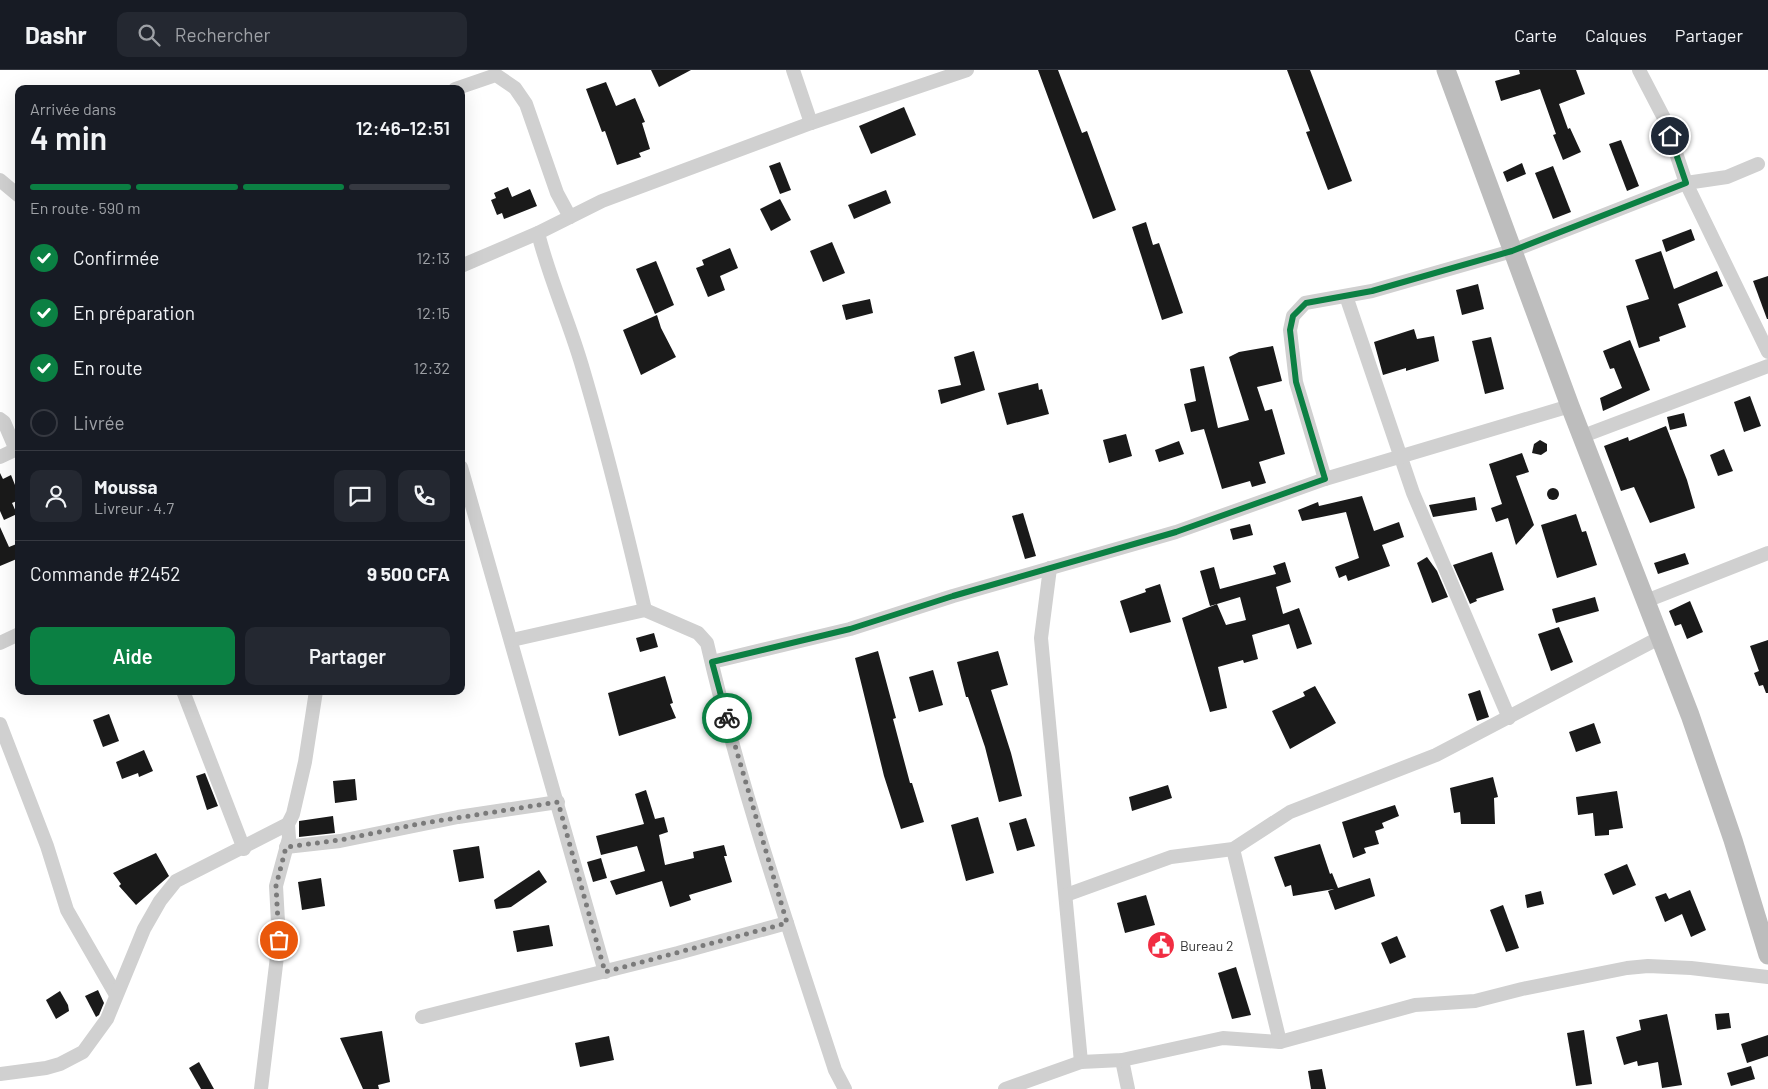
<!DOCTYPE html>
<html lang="fr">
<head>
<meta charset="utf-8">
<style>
  body { margin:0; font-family:Barlow,sans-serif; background:#242831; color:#f1f3f6; height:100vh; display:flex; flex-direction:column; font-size:19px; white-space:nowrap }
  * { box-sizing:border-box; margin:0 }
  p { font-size:16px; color:#9ea1a6 }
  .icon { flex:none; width:28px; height:28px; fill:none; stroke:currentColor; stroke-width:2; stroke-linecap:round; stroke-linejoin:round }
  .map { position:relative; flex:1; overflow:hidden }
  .panel { position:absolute; left:15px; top:15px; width:450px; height:610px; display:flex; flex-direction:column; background:#171b24; border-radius:10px; box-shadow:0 5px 20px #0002 }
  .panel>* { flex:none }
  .pin { position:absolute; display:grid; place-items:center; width:42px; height:42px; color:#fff; margin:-21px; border:2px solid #fff; border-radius:50%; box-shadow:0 1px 5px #0007 }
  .courier { position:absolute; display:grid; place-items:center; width:50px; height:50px; margin:-25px; border:4px solid #0b8043; border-radius:50%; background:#fff; color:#222; box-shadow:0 1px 6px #0007 }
  .head em { font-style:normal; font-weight:600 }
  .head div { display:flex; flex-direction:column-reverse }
  .head { display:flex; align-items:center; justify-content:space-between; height:85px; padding:0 15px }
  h1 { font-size:32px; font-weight:600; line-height:38px }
  .bar { display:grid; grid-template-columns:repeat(4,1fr); gap:8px 5px; align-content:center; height:60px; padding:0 15px }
  .bar i { height:6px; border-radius:4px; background:#363941 }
  .bar .current { background:#0b8043 }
  .bar p { grid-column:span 4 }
  .line { display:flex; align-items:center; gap:12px; padding:0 15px; border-top:1px solid #363941 }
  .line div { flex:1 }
  .round { display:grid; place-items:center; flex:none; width:52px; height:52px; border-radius:10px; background:#242831 }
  ol { padding:0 15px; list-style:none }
  li { display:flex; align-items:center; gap:15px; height:55px }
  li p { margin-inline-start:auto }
  li .icon { padding:5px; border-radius:50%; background:#0b8043; color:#fff; stroke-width:4 }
  li:last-child { color:#9ea1a6 }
  li i { width:28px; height:28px; border:2px solid #363941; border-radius:50% }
  .action { display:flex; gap:10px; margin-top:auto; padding:10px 15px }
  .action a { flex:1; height:58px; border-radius:10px; background:#0b8043; color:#fff; font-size:20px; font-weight:600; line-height:58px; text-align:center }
  .action a+a { background:#242831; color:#f1f3f6 }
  header { display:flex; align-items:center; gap:30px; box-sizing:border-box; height:70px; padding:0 25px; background:#171b24; border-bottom:1px solid #363941 }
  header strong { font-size:24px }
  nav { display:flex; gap:28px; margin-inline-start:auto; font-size:18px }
  .search { width:350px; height:45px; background:#242831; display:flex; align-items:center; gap:12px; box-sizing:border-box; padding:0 18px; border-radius:10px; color:#9ea1a6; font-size:19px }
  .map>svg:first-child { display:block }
  .building { fill:#1a1a1a; fill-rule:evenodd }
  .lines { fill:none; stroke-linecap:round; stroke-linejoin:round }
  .street { stroke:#d0d0d0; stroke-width:14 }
  .secondary { stroke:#bdbdbd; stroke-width:19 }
  .done { stroke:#7a7a7a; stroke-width:5; stroke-dasharray:0 9 }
  .route { stroke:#0b8043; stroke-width:6 }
  .labels { text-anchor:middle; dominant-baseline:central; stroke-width:5; stroke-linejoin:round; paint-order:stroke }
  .poi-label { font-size:14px; fill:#333; stroke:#fff; text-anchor:start }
</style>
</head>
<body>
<header>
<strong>Dashr</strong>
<div class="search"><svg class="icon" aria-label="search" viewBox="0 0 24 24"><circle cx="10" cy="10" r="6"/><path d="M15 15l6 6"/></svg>Rechercher</div>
<nav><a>Carte</a><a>Calques</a><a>Partager</a></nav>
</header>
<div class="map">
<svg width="1768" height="1019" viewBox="0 0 1768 1019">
  <rect width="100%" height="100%" fill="#fff"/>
  <g class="building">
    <polygon points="651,0 691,0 659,17"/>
    <polygon points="1038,0 1058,0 1082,63 1087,61 1116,140 1093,149"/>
    <polygon points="1287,0 1310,0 1352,111 1328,120 1306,62 1310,61"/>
    <polygon points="1519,0 1576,0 1585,24 1559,34 1568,59 1570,58 1581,82 1563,90 1553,65 1556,64 1540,19 1501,31 1495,11 1520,4"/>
    <polygon points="606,12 616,36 635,28 645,52 642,53 650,79 639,83 641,87 617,95 605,61 602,62 586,19"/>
    <polygon points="904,37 916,65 871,84 859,56"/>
    <polygon points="1621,70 1639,116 1627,121 1609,74"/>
    <polygon points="780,92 791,120 780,124 769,96"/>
    <polygon points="1522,93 1526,104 1507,112 1503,102"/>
    <polygon points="1553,96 1571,142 1553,149 1535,103"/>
    <polygon points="508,117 512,127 530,119 537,136 504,149 502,143 497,145 491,130 496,128 494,123"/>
    <polygon points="886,120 891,133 854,149 848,135"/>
    <polygon points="780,129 791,150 771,161 760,139"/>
    <polygon points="1146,152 1153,175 1159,173 1183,243 1162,250 1132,157"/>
    <polygon points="1691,159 1695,170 1666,182 1662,170"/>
    <polygon points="832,172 845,203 823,212 810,181"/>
    <polygon points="730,178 738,198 720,206 725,220 708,227 696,198 704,195 702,190"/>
    <polygon points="1661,181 1674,219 1717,201 1723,216 1678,234 1686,257 1659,267 1660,271 1639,278 1626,236 1649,229 1635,190"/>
    <polygon points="656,191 674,235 655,244 636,199"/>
    <polygon points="1768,206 1768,249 1767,249 1753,211"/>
    <polygon points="1478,214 1484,239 1462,245 1456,220"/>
    <polygon points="870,229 873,243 846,250 842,235"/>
    <polygon points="657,245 661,258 676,287 641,305 623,260"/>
    <polygon points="1414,259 1417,269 1434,266 1439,291 1406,301 1406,298 1383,305 1374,272"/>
    <polygon points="1491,267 1504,319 1485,324 1472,271"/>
    <polygon points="1630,270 1650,320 1603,341 1600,328 1622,318 1614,298 1610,299 1603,281"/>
    <polygon points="1273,276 1282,311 1257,317 1265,341 1272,339 1285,384 1259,392 1266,413 1252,417 1250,411 1222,419 1204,359 1191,362 1184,334 1196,331 1190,299 1204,296 1218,358 1249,350 1229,287 1239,282"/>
    <polygon points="974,281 985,320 941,334 938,320 961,315 954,287"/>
    <polygon points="1038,313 1039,320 1042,319 1049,344 1007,355 998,323"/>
    <polygon points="1750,326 1761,356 1744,362 1734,332"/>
    <polygon points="1684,343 1687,356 1670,360 1667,347"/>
    <polygon points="1666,356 1687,410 1695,438 1650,453 1634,417 1621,421 1604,376 1628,367 1629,371"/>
    <polygon points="1126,364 1132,386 1109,393 1103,370"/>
    <polygon points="1540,370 1547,374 1547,381 1541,385 1532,383 1534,374"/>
    <polygon points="1179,371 1184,384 1159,392 1155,380"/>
    <polygon points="1724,379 1733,401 1718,406 1710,385"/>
    <polygon points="1522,383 1529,402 1516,406 1534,455 1516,475 1508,448 1496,452 1491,438 1502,434 1489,394"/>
    <polygon points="0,403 3,409 11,405 19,425 19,430 12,433 17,444 4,450 0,441"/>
    <circle cx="1553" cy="424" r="6"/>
    <polygon points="1362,426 1374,461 1399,452 1404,467 1382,475 1390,496 1348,511 1346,505 1339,508 1335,497 1359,488 1346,442 1302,451 1298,440 1318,432 1319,436"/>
    <polygon points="1475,427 1477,440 1433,447 1429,435"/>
    <polygon points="1023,443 1036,486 1025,489 1012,446"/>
    <polygon points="1576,444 1582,462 1586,461 1597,495 1557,508 1541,455"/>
    <polygon points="1250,454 1253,465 1233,470 1230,459"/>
    <polygon points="0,457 9,477 19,473 19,488 0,496"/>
    <polygon points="1492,482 1504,520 1476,529 1477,531 1470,534 1453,495"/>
    <polygon points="1685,483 1689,494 1658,504 1654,493"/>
    <polygon points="1427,487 1437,501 1448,527 1432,533 1417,493"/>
    <path d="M 1285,492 L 1291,512 L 1276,517 L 1283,544 L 1299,538 L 1312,574 L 1297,579 L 1289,554 L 1252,565 L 1258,589 L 1244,593 L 1243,590 L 1218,597 L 1227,638 L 1210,642 L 1182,548 L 1217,534 L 1210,536 L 1200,501 L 1214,497 L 1220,519 L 1276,504 L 1273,496 ZM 1240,527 L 1246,550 L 1226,555 L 1217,534 Z"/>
    <polygon points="1160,514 1171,552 1130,563 1120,531 1146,522 1145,519"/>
    <polygon points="1595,527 1599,541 1556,553 1552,539"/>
    <polygon points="1690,531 1703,562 1687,569 1681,554 1675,556 1669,541"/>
    <polygon points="1559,557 1573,592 1551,601 1538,564"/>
    <polygon points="654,563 658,577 640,582 636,568"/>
    <polygon points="1768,570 1768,623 1766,623 1763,615 1759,616 1754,603 1759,601 1750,576"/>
    <polygon points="878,581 896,648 893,649 910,713 912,713 924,752 901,759 884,706 855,588"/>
    <polygon points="998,581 1008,615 991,620 1011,683 1022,726 999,732 985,677 968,627 966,627 957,592"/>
    <polygon points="933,600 943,635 919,642 909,607"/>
    <polygon points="665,606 673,633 670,634 676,648 619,666 608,623"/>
    <polygon points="1315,616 1336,653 1290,679 1272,641 1305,626 1303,622"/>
    <polygon points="1480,620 1489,647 1477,651 1468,624"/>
    <polygon points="109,644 119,671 103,677 93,650"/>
    <polygon points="1594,653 1601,673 1576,682 1569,662"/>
    <polygon points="144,680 153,701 139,707 138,703 122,709 116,692"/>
    <polygon points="205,703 218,736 207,740 196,706"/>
    <polygon points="1493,707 1498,727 1494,728 1495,754 1461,754 1460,742 1454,743 1450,718"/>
    <polygon points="355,709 357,730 335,733 333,711"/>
    <polygon points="1168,715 1172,728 1132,741 1129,727"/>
    <polygon points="646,720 655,749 664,747 668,762 659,765 665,795 694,788 693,782 724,775 727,786 724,786 732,812 689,825 691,830 670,837 662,811 616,825 610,811 645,801 637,776 601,785 596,766 644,754 635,724"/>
    <polygon points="1617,721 1623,758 1609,760 1609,765 1595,766 1593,743 1578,745 1576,727"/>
    <polygon points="1395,735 1399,746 1382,753 1384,758 1375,761 1379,774 1364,778 1366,783 1353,788 1342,752"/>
    <polygon points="333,746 335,763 299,767 299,751"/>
    <polygon points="978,747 994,803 966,811 951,755"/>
    <polygon points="1026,748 1035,776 1017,781 1009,753"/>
    <polygon points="1320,774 1330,804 1332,803 1338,818 1370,808 1375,826 1335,840 1328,821 1334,819 1293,826 1291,815 1285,817 1274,787"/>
    <polygon points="479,776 484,808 459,812 453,780"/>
    <polygon points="156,783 169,806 136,835 119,816 121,814 113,803"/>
    <polygon points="601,788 607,808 593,812 587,792"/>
    <polygon points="1627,794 1636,815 1613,825 1604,804"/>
    <polygon points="539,800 547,812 511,837 496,839 494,830"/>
    <polygon points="321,808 325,836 302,840 298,812"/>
    <polygon points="1690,820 1706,860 1691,867 1682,844 1665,852 1655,827 1666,823 1669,829"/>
    <polygon points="1541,821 1544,834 1527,838 1525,825"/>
    <polygon points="1146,825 1155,855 1125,863 1117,833"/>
    <polygon points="1503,835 1519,878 1506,882 1490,840"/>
    <polygon points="549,855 553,876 517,882 513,861"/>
    <polygon points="1397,866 1406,887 1390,894 1381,873"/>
    <polygon points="1236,897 1251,945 1232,949 1218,903"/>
    <polygon points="98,920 104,933 99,945 96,947 85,926"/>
    <polygon points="60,921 68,935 69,941 56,949 46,930"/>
    <polygon points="1729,943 1731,958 1717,960 1715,944"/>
    <polygon points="1667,944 1682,1015 1662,1018 1658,992 1638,996 1637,991 1624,995 1616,967 1641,960 1639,950"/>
    <polygon points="1584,960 1592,1014 1576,1016 1567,963"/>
    <polygon points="382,961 390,1012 378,1015 379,1019 363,1019 340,968"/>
    <polygon points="1768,965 1768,986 1747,993 1741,974"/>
    <polygon points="609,966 614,990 580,997 575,973"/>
    <polygon points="199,992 214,1019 201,1019 189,998"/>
    <polygon points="1751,996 1755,1009 1731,1016 1727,1003"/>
    <polygon points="1322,999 1326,1019 1311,1019 1308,1001"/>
  </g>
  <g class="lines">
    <g class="street">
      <polyline points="793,0 811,53"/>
      <polyline points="1639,0 1665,50 1686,113 1768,282"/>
      <polyline points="455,19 496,5 515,18 526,34 557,123 570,147"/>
      <polyline points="0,110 19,126"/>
      <path d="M 538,163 C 549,208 569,251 582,296 C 606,377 626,458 645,540"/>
      <polyline points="461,196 538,163 602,131 811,53 967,0"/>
      <polyline points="1346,226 1413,423 1509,648"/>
      <polyline points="0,349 4,352 16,380"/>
      <polyline points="1583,366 1768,296"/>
      <polyline points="0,387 19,378"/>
      <polyline points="461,397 605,902"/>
      <polyline points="1325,409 1296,312 1290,260 1293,246 1305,233 1372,221 1512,181 1686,113 1727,107 1758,94"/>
      <polyline points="1050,498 1041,568 1081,992"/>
      <polyline points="1646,531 1768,483"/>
      <path d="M 512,570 L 645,540 L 698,563 L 707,573 C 740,717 789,859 835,1000 L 845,1019"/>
      <polyline points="0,573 19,564"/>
      <polyline points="712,592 850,559 953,526 1176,462 1325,409 1570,336"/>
      <polyline points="183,621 244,779"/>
      <polyline points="0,654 47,776 67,840 116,925"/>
      <polyline points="286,777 340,771 458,747 558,732"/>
      <polyline points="1233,779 1280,972"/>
      <polyline points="1066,825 1171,787 1233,779 1290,742 1436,685 1659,568"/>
      <polyline points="422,947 678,883 787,853"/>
      <polyline points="1122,990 1128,1019"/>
      <polyline points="0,1004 46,998 60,994 83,982 107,949 144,859 160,831 176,811 288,754"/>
      <polyline points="261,1019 279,870 276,816 289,768 288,754 293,744 305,692 316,621"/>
      <polyline points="1005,1019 1081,992 1122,990 1223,968 1280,972 1415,935 1475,931 1522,919 1627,898 1648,896 1691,898 1768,907"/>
    </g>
    <polyline class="secondary" points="1446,0 1570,336 1690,645 1733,770 1768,885"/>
  </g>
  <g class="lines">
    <polyline class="done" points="279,870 276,816 286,777 340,770 418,754 558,732 605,902 787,853 727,648"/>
    <polyline class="route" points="727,648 712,592 850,559 953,526 1176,462 1325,409 1296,312 1290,260 1293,246 1306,233 1372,221 1512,181 1686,113 1670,66"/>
  </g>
  <defs>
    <g id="civic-disc" transform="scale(1.4375)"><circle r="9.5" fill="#f12d42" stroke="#fff"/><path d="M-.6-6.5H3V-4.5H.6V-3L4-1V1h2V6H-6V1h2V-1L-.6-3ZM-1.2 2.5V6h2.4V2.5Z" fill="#fff"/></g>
  </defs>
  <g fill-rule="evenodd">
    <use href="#civic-disc" x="1161" y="875"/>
  </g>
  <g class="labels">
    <g class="poi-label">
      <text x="1180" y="875">Bureau 2</text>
    </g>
  </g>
</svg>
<div class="pin" style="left:279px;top:870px;background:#ea580c"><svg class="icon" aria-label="bag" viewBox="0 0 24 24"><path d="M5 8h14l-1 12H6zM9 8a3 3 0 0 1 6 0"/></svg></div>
<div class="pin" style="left:1670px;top:66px;background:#1f2937"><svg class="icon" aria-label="home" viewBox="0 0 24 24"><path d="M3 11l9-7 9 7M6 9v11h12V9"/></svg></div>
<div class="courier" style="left:727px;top:648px"><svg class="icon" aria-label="bike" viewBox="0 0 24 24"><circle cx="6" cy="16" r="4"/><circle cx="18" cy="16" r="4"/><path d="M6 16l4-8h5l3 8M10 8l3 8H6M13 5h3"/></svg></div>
<section class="panel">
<div class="head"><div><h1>4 min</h1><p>Arrivée dans</p></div><em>12:46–12:51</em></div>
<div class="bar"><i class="current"></i><i class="current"></i><i class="current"></i><i></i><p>En route · 590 m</p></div>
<ol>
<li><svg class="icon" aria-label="check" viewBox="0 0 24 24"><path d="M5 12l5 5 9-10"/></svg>Confirmée<p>12:13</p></li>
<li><svg class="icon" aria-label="check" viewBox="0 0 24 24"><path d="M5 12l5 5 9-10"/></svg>En préparation<p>12:15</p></li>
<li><svg class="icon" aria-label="check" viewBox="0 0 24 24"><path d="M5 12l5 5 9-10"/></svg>En route<p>12:32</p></li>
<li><i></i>Livrée</li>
</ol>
<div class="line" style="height:90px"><a class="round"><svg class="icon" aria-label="person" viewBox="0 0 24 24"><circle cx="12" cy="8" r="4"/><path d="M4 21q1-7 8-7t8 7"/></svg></a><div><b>Moussa</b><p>Livreur · 4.7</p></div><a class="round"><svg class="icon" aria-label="chat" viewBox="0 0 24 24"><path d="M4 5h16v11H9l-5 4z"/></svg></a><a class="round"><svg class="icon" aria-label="phone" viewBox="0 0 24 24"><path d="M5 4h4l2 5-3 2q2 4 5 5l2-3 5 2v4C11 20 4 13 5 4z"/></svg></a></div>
<div class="line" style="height:65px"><div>Commande #2452</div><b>9 500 CFA</b></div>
<div class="action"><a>Aide</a><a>Partager</a></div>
</section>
</div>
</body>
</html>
